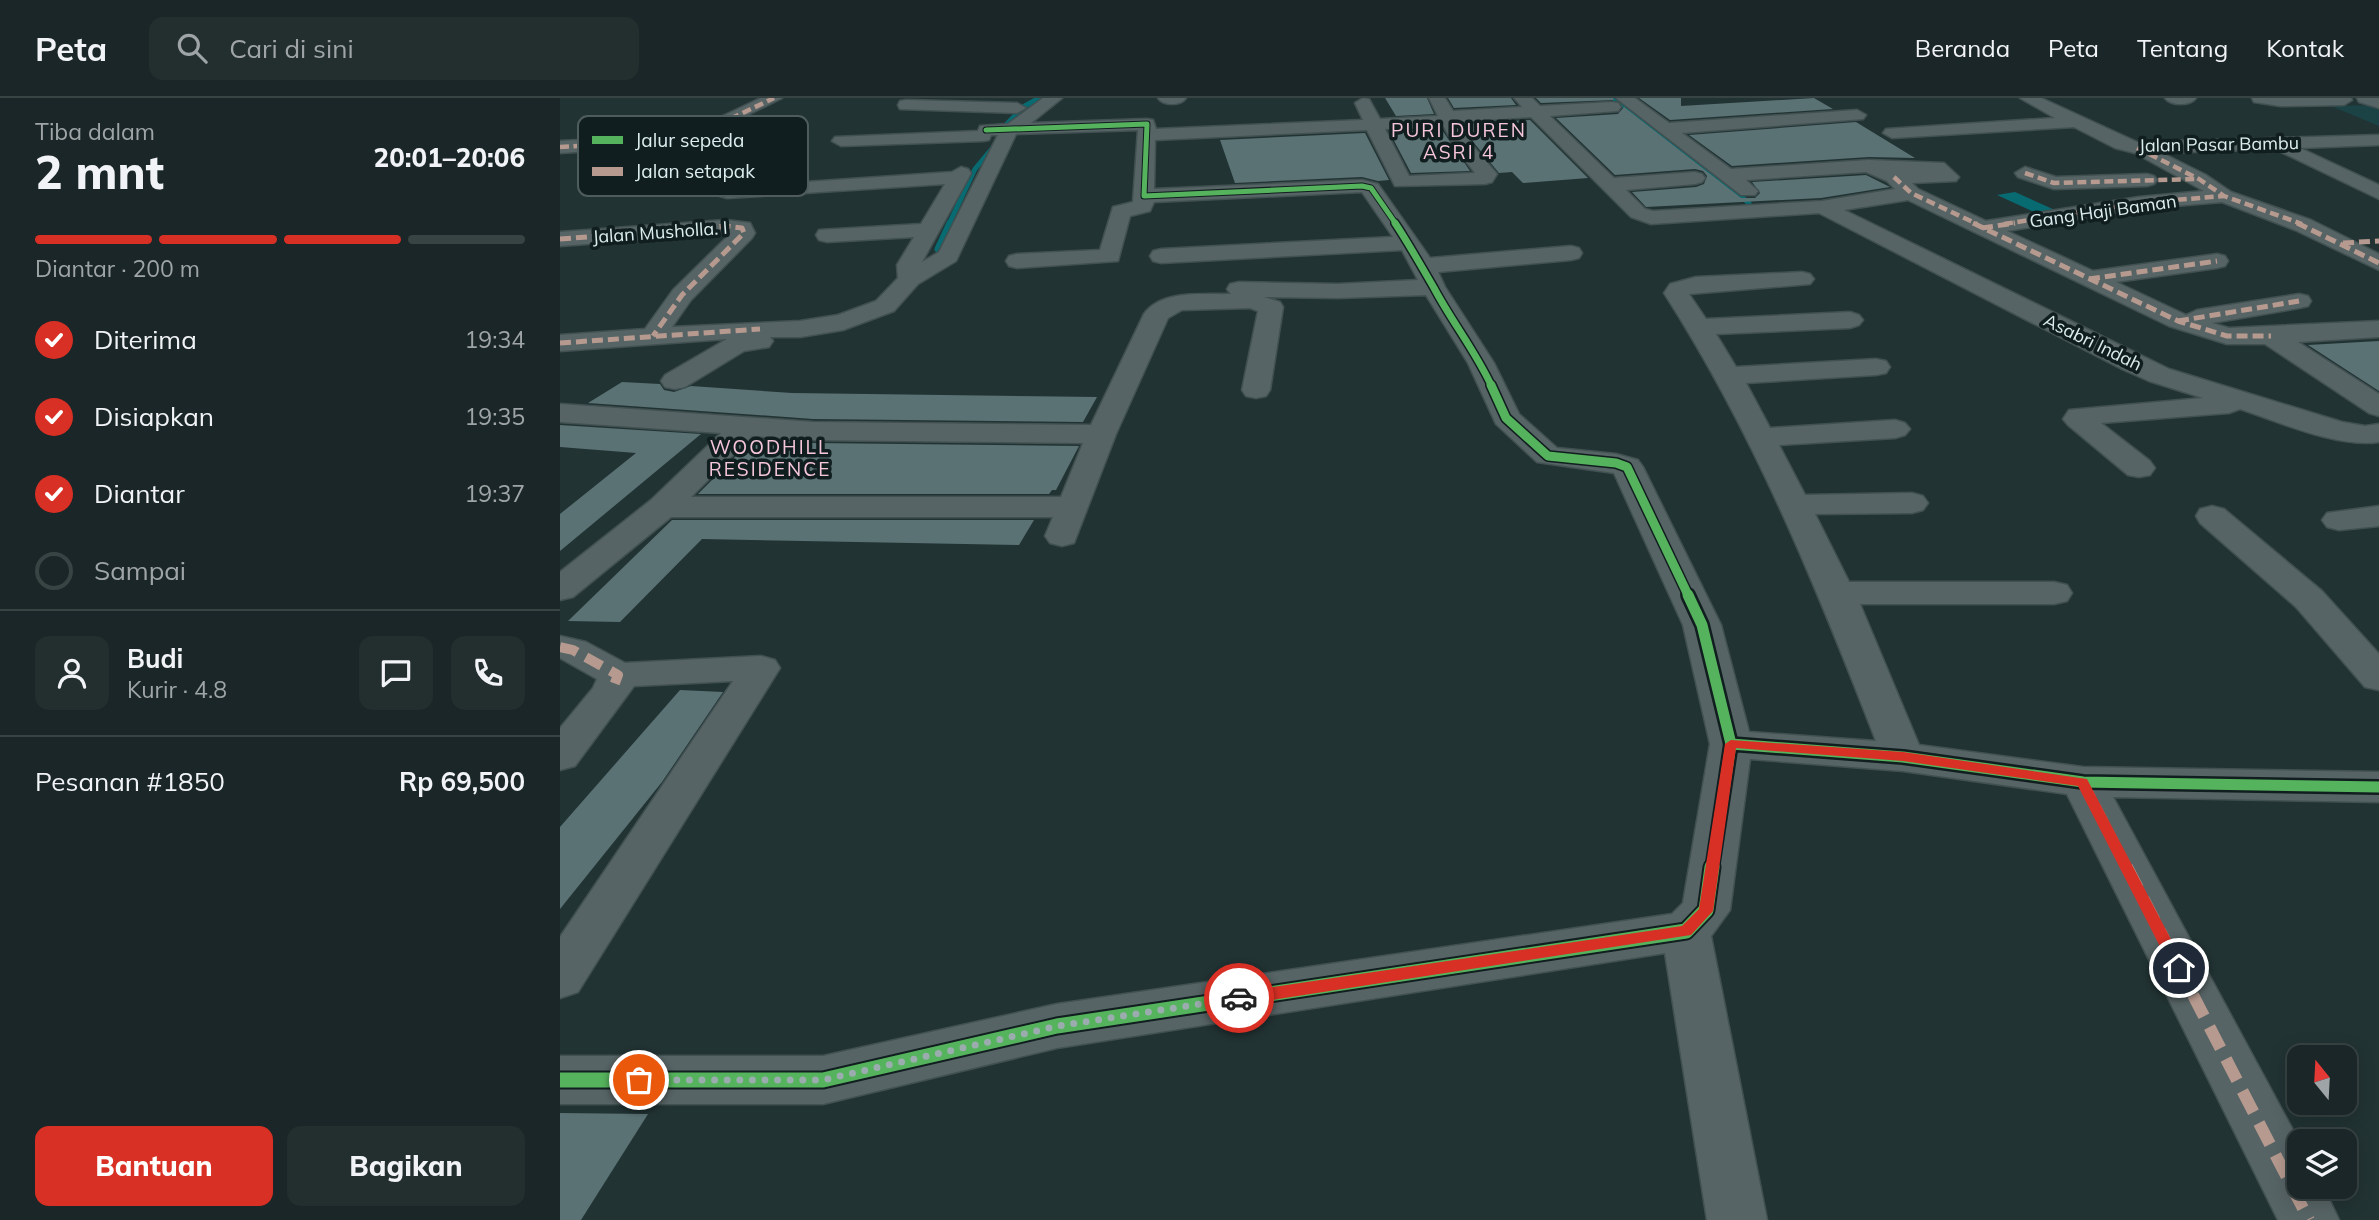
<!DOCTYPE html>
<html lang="id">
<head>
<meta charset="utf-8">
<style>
  body { margin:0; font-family:Mulish,sans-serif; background:#232e2f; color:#f1f3f6; height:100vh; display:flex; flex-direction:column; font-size:26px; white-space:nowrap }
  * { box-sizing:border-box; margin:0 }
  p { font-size:23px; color:#9fa5a7 }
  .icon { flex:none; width:38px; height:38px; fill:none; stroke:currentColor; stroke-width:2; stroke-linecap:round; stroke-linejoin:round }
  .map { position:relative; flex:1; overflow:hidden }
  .sheet { display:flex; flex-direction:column; background:#1a2627; width:560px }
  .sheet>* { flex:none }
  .needle { width:46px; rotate:342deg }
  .fabs { position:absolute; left:1727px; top:947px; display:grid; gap:14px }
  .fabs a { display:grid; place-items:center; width:70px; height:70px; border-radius:14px; background:#1a2627; box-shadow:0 4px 18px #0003,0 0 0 2px #384344; font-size:35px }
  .pin { position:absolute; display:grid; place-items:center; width:60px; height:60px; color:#fff; margin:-30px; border:4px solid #fff; border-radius:50%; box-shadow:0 2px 7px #0007 }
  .courier { position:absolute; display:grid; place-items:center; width:70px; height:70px; margin:-35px; border:5px solid #d93025; border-radius:50%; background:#fff; color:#222; box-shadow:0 2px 9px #0007 }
  .summary em { font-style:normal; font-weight:800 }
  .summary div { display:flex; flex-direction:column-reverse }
  .summary { display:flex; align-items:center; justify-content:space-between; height:119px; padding:0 35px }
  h1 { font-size:46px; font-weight:800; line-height:52px }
  .bar { display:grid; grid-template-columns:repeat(4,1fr); gap:10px 7px; align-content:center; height:84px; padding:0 35px }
  .bar i { height:9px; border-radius:5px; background:#384344 }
  .bar .selected { background:#d93025 }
  .bar p { grid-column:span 4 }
  .line { display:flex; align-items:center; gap:18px; padding:0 35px; border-top:2px solid #384344 }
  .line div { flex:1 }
  .round { display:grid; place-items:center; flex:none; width:74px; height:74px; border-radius:14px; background:#232e2f }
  ol { padding:0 35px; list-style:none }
  li { display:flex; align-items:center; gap:21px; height:77px }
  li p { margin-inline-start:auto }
  li .icon { padding:7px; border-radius:50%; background:#d93025; color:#fff; stroke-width:4 }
  li:last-child { color:#9fa5a7 }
  li i { width:38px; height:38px; border:4px solid #384344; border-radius:50% }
  .primary-button { display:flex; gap:14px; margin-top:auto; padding:14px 35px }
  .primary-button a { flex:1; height:80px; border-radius:14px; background:#d93025; color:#fff; font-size:28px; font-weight:800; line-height:80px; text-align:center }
  .primary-button a+a { background:#232e2f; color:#f1f3f6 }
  header { display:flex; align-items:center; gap:42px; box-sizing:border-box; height:98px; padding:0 35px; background:#1a2627; border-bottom:2px solid #384344 }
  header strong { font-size:33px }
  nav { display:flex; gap:38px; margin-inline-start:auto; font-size:24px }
  .search { width:490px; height:63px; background:#232e2f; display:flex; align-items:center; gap:18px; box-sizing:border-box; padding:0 24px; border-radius:14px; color:#9fa5a7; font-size:26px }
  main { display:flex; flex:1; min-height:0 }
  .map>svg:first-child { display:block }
  .built { fill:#1b4346 }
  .water { fill:#086b71 }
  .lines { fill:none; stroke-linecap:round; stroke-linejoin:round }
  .stream-far1 { stroke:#086b71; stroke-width:5 }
  .stream { stroke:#086b71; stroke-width:7 }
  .building { fill:#5a7274 }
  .minor-casing { stroke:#415051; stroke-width:3 }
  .minor { fill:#576465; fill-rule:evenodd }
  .quiet-far3 { stroke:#b69a8f; stroke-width:4.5; stroke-dasharray:9 4.5; stroke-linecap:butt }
  .quiet-far2 { stroke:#b69a8f; stroke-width:5; stroke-dasharray:11 5; stroke-linecap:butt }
  .quiet-far1 { stroke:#b69a8f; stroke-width:10; stroke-dasharray:18 10; stroke-linecap:butt }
  .quiet { stroke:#b69a8f; stroke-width:12; stroke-dasharray:24 12; stroke-linecap:butt }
  .cycleway-far4-casing { stroke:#111e1f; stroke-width:7 }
  .cycleway-far3-casing { stroke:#111e1f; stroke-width:10 }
  .cycleway-far2-casing { stroke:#111e1f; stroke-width:12 }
  .cycleway-far1-casing { stroke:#111e1f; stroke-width:16 }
  .cycleway-casing { stroke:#111e1f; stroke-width:19 }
  .cycleway-far4 { stroke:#56b35d; stroke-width:5 }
  .cycleway-far3 { stroke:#56b35d; stroke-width:7 }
  .cycleway-far2 { stroke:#56b35d; stroke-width:9 }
  .cycleway-far1 { stroke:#56b35d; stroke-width:11 }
  .cycleway { stroke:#56b35d; stroke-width:15 }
  .route { fill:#d93025 }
  .done { stroke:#9aacad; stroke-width:7; stroke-dasharray:0 12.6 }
  .labels { text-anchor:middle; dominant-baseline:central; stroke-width:7; stroke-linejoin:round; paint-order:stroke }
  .far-street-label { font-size:18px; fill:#dbedee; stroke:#111e1f }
  .far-neighbourhood-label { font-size:19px; letter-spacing:2px; fill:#f6c6da; stroke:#111e1f }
  .key { fill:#111e1f; stroke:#4e5c5d; stroke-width:2 }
  .key-label { font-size:19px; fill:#dbedee }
</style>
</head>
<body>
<header>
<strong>Peta</strong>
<div class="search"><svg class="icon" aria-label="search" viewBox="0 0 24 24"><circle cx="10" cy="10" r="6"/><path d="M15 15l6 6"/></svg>Cari di sini</div>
<nav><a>Beranda</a><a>Peta</a><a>Tentang</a><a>Kontak</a></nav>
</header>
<main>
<section class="sheet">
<div class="summary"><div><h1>2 mnt</h1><p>Tiba dalam</p></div><em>20:01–20:06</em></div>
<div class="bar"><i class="selected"></i><i class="selected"></i><i class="selected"></i><i></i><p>Diantar · 200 m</p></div>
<ol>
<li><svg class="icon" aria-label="check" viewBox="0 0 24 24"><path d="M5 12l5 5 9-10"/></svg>Diterima<p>19:34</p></li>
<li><svg class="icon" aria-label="check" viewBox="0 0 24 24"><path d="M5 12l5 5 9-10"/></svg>Disiapkan<p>19:35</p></li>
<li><svg class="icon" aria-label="check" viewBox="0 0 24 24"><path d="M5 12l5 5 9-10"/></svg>Diantar<p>19:37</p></li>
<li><i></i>Sampai</li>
</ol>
<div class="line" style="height:126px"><a class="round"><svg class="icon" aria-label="person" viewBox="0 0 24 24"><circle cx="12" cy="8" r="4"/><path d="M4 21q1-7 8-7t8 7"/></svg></a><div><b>Budi</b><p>Kurir · 4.8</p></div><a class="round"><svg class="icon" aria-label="chat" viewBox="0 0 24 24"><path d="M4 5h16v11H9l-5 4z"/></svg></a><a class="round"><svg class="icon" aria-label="phone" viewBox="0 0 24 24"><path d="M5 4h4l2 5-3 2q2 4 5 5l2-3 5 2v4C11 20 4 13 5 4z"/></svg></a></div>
<div class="line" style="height:91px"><div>Pesanan #1850</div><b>Rp 69,500</b></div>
<div class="primary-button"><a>Bantuan</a><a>Bagikan</a></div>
</section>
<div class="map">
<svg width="1819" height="1122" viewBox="0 0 1819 1122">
  <rect width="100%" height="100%" fill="#223334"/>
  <polygon class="built" points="1819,7 1819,28 1771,8"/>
  <polygon class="water" points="1455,94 1495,112 1476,115 1437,97"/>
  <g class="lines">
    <g class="stream-far1">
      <polyline points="1054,0 1189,105"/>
      <polyline points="444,29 463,9 479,0"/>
      <polyline points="389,126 415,71 435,47"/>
    </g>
    <polyline class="stream" points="378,151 390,125"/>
  </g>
  <g class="building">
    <polygon points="825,0 867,0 874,16 836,18"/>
    <polygon points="888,0 951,0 956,7 894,10"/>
    <polygon points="976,0 1053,0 1054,2 981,5"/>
    <polygon points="1079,0 1121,0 1121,8 1254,0 1273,11 1110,22"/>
    <polygon points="1064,9 1181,100 1195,100 1200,95 1192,84 1306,77 1330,89 1261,100 1086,109 1072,94 1136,89 1144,86 1147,78 1143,73 1135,71 1055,77 996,20 1058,16"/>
    <polygon points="970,22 1028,80 963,85 952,74 939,75 914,45 903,26"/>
    <polygon points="1296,24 1355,60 1309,59 1172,68 1129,37"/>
    <polygon points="882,32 910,73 851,75 829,33"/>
    <polygon points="805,35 829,82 818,83 802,79 675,85 660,42"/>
    <polygon points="1819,243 1819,293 1748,247"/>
    <polygon points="62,284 100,286 104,292 114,294 131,288 232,295 537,299 523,324 253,321 28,305"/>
    <polygon points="0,327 141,336 0,453 0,416 76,355 0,349"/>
    <polygon points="193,341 253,345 519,348 496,392 492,392 489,396 138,396"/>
    <polygon points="112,422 474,422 459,447 142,441 60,524 8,523"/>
    <polygon points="120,592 163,594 102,684 0,811 0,729"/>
    <polygon points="0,1015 88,1016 21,1122 0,1122"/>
  </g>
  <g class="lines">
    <g class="minor-casing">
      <g id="minor">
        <polygon points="201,0 222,0 126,47 0,55 0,43 123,37"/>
        <path d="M 483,0 L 502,0 L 471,25 L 587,21 L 593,22 L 596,31 L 803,22 L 795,5 L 803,0 L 809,1 L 820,21 L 878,18 L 869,0 L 885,0 L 893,13 L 962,9 L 954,0 L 972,0 L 980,8 L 1052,4 L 1058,5 L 1061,9 L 1058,13 L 990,18 L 1054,80 L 1135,74 L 1142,76 L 1145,80 L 1142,84 L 1135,86 L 1066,92 L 1085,111 L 1093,113 L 1262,103 L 1335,91 L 1327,83 L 1306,74 L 1186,82 L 1198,93 L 1195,97 L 1181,97 L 1056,0 L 1075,0 L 1109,25 L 1297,12 L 1306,17 L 1303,21 L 1122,35 L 1171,71 L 1309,62 L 1384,65 L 1399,79 L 1396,83 L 1352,85 L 1358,91 L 1426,123 L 1579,99 L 1644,93 L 1575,55 L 1555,50 L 1514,29 L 1332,40 L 1323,35 L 1326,31 L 1495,20 L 1460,0 L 1481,0 L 1577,44 L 1819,37 L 1819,47 L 1740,50 L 1819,87 L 1819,101 L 1715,51 L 1602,55 L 1646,77 L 1671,94 L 1751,122 L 1819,156 L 1819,172 L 1735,132 L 1662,104 L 1579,111 L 1447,133 L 1533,173 L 1657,156 L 1665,158 L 1668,163 L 1665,168 L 1657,170 L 1556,184 L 1626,217 L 1637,212 L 1739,196 L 1748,198 L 1751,203 L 1748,208 L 1739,210 L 1652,225 L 1669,230 L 1819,223 L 1819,239 L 1738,244 L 1819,296 L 1819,318 L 1809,315 L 1705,246 L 1667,246 L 1609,228 L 1348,102 L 1284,112 L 1609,271 L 1782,324 L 1805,328 L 1819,326 L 1819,344 C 1777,350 1720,324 1680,311 L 1669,315 L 1541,325 L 1590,363 L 1595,370 L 1590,377 L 1579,379 L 1568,377 L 1508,327 L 1503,321 L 1509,312 L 1643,300 L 1589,283 L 1562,271 L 1259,115 L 1091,126 L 1071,119 L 971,19 L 899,24 L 912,47 L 937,76 L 932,84 L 925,86 L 835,88 L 807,32 L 595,42 L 594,91 L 802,82 L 818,86 L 870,160 L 1011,148 L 1019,150 L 1022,155 L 1019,160 L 1011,162 L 878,174 L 885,189 L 934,265 L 959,316 L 997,350 L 1056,356 L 1078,362 L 1083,369 L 1161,527 L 1189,634 L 1316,643 C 1256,488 1194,335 1104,195 L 1110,186 L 1136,179 L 1242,174 L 1250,176 L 1254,181 L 1250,186 L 1129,196 L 1146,221 L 1290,214 L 1299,217 L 1303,222 L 1299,227 L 1290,230 L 1156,236 L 1176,269 L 1316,261 L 1326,263 L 1330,269 L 1326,275 L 1316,277 L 1186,285 L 1210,330 L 1335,322 L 1345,325 L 1350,331 L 1345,337 L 1335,340 L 1219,347 L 1245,397 L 1352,395 L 1363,398 L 1368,405 L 1363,412 L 1352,415 L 1255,416 L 1289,484 L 1494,484 L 1507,487 L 1512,495 L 1507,503 L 1494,506 L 1300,506 L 1359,647 L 1523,669 L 1819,674 L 1819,704 L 1553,699 L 1740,1045 L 1740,1088 L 1763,1088 L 1779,1122 L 1718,1122 L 1507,696 L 1343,673 L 1190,661 L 1170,812 L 1151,838 L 1207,1122 L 1147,1122 L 1105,855 L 497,950 L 263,1006 L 0,1006 L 0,958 L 263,958 L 497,906 L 1112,816 L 1123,805 L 1150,646 L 1123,527 L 1054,375 L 977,364 L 936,326 L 908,265 L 866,197 L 778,200 L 704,199 L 720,204 L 723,209 L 710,292 L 706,298 L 696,300 L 686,298 L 682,292 L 698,213 L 690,210 L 622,212 L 608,220 L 556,336 L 514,445 L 502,448 L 490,445 L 485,438 L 493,419 L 111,419 L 13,499 L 0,502 L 0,474 L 91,402 L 161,335 L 0,324 L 0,306 L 253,324 L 531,327 L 584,216 C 602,191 644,197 671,196 L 667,191 L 670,186 L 679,184 L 778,186 L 858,182 L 842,152 L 601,165 L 593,163 L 590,158 L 593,153 L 601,151 L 833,139 L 802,94 L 594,104 L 590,113 L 570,118 L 558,163 L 457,170 L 449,168 L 446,163 L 449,158 L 457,156 L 540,152 L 553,109 L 573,104 L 578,32 L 456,36 L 396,163 L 358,186 L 334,213 L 283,232 L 240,239 L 210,239 L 213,243 L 209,249 L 184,253 L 125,289 L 115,291 L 105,289 L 101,283 L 105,277 L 167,241 L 0,253 L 0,237 L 85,231 L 113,192 L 171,135 L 0,148 L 0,134 L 166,122 L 190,125 L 195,135 L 192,140 L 131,202 L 112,229 L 240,223 L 278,217 L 316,203 L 338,180 L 337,167 L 354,139 L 267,144 L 259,142 L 256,137 L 259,132 L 361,126 L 385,86 L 167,100 L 160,98 L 157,94 L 160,90 L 392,74 L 401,69 L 408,71 L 411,75 L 409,79 L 362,164 L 379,154 L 438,37 L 431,37 L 429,42 L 423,43 L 281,48 L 272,43 L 275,39 L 418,33 L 420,28 L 448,26 ZM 884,29 L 895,49 L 915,75 L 849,78 L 825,31 ZM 192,338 L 253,342 L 523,345 L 501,399 L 131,399 Z"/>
        <path d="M 598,0 L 626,0 C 621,8 603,8 598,0 Z"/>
        <path d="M 1605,0 L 1636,0 C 1630,8 1611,8 1605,0 Z"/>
        <polygon points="1692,0 1791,0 1792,2 1784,7 1720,8 1694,4"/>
        <polygon points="1797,0 1819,0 1819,10 1799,4"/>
        <polygon points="346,2 457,5 466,10 457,15 340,11 338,7 340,3"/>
        <polygon points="1465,69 1496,79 1587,76 1594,78 1597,82 1594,86 1587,88 1494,91 1458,79 1455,75"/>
        <polygon points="1652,408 1664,411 1762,493 1819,556 1819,592 1805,589 1736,509 1640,425 1636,418 1640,411"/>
        <polygon points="1819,408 1819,428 1779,432 1767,429 1762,422 1767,415"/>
        <polygon points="0,538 26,544 65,565 201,558 215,562 220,570 18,894 0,900 0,839 173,583 74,588 15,668 0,672 0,630 33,590 37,581 0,560"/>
      </g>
    </g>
    <use href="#minor" class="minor"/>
    <g class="quiet-far3">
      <polyline points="0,49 126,42 214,0"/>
      <polyline points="1577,50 1639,81 1664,98 1742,126"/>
      <polyline points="1465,75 1494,85 1635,81"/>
      <polyline points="1334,79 1351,95 1417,126"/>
      <polyline points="1444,126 1579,105 1664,98"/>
    </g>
    <g class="quiet-far2">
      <polyline points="1413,125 1618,223 1667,238 1711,238"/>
      <polyline points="1737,125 1819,165"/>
      <polyline points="1422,130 1455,125"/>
      <polyline points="0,141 166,128 182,130 184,135 122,197 93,238"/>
      <polyline points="1783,145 1819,143"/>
      <polyline points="1529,181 1657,163"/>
      <polyline points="1618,223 1739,203"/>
      <polyline points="0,245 200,231"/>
    </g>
    <g class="quiet-far1">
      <polyline points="0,549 13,552 58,577 52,593"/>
      <polyline points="1523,684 1568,771"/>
    </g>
    <polyline class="quiet" points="1567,769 1749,1122"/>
    <g class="cycleway-far4-casing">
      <polyline id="cycleway-far4" points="426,32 587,26 584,98 802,88 811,90 836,126"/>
    </g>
    <g class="cycleway-far3-casing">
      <path id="cycleway-far3" d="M 835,125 C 849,146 861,168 874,190 C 892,224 916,254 932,289"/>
    </g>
    <g class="cycleway-far2-casing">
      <polyline id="cycleway-far2" points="931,287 946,320 988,358 1056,365 1067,369 1129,499"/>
    </g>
    <g class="cycleway-far1-casing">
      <g id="cycleway-far1">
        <polyline points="1128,497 1142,527 1171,646"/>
        <polyline points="1152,771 1171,646 1343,659 1523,684 1819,689"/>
      </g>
    </g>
    <g class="cycleway-casing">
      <polyline id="cycleway" points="0,982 263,982 497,928 1126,833 1146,812 1152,769"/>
    </g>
    <use href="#cycleway-far4" class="cycleway-far4"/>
    <use href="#cycleway-far3" class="cycleway-far3"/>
    <use href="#cycleway-far2" class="cycleway-far2"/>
    <use href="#cycleway-far1" class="cycleway-far1"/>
    <use href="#cycleway" class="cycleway"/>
  </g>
  <polygon class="route" points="1171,642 1343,654 1527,681 1626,870 1619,876 1613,874 1518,688 1343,663 1176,650 1153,813 1131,837 679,907 674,905 672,900 674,896 679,894 1122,828 1139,811 1165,646"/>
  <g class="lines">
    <polyline class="done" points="79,982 263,982 498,928 679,900"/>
  </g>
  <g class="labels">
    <g class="far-street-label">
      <text transform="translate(1659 46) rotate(-1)">Jalan Pasar Bambu</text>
      <text transform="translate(1543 113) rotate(-8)">Gang Haji Baman</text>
      <text transform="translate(100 134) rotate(-4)">Jalan Musholla. I</text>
      <text transform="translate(1533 244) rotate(26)">Asabri Indah</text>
    </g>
    <g class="far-neighbourhood-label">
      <text x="899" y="32">PURI DUREN<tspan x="899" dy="22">ASRI 4</tspan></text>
      <text x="210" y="349">WOODHILL<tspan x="210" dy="22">RESIDENCE</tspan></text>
    </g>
  </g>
  <rect x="18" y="18" width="230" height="80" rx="10" class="key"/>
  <rect x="32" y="38" width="31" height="8" fill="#56b35d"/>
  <rect x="32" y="69" width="31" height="9" fill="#b69a8f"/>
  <g class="key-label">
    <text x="75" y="49">Jalur sepeda</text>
    <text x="75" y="80">Jalan setapak</text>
  </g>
</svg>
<div class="fabs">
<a><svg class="needle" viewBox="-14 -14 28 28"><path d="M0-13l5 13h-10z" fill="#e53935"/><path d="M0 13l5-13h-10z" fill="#9fa5a7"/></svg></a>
<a><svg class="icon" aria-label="layers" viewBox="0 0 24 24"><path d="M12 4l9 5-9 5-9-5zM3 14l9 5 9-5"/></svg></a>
</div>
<div class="pin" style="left:79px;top:982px;background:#ea580c"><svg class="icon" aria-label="bag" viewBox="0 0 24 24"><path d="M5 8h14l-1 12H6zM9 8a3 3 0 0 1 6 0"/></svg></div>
<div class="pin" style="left:1619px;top:870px;background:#1f2937"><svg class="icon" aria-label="home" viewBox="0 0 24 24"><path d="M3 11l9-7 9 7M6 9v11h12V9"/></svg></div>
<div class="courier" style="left:679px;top:900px"><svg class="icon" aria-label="car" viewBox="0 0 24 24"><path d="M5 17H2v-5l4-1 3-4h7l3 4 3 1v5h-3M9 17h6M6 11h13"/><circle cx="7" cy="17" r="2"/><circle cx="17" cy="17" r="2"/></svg></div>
</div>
</main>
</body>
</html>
